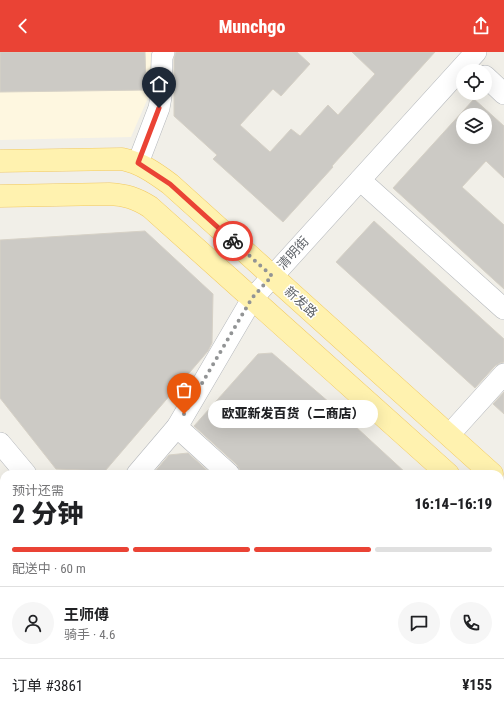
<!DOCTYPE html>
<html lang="zh">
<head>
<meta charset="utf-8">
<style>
  body { margin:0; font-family:"Roboto Condensed","Noto Sans SC",sans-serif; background:#f6f6f6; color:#202124; height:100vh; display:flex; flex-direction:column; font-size:15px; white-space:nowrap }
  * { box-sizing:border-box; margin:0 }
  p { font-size:13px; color:#757577 }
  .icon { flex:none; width:22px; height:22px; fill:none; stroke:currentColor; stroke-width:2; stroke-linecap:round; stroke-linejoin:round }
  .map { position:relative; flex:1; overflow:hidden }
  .details { position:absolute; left:0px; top:418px; width:504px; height:248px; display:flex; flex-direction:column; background:#fff; border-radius:12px 12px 0 0; box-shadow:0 4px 16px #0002 }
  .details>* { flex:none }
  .fabs { position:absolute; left:456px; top:12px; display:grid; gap:8px }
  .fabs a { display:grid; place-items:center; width:36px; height:36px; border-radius:50%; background:#fff; box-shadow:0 4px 16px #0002; font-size:20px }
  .pin { position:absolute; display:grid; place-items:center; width:34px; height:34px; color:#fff; margin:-41px -17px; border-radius:50% 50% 50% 0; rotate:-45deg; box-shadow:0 0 4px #0007 }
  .pin .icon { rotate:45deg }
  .courier { position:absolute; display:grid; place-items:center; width:40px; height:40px; margin:-20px; border:3px solid #ea4335; border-radius:50%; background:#fff; color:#222; box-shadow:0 1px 5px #0007 }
  .bubble { position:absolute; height:28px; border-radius:14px; background:#fff; box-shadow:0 4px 16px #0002; font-size:13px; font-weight:800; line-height:28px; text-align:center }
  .headline em { font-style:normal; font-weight:800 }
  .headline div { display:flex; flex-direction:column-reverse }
  .headline { display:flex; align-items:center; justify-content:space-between; height:68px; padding:0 12px }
  h1 { font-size:26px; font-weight:800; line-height:30px }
  .bar { display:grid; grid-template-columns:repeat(4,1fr); gap:6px 4px; align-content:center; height:48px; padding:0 12px }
  .bar i { height:5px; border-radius:3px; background:#e0e0e0 }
  .bar .active { background:#ea4335 }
  .bar p { grid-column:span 4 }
  .line { display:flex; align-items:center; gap:10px; padding:0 12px; border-top:1px solid #e0e0e0 }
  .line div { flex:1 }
  .round { display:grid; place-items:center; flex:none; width:42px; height:42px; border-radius:21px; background:#f6f6f6 }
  header { display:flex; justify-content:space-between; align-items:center; height:52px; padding:0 12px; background:#ea4335; color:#fff; font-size:18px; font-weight:800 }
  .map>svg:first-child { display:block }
  .commercial { fill:#fef7e0 }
  .green { fill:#c5e8c5 }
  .building { fill:#cccac5; stroke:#d6d1c6; fill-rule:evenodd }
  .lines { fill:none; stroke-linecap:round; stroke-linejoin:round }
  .minor-casing { stroke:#b5b8bc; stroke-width:22 }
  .major-casing { stroke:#f2c960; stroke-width:23 }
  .minor { stroke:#fff; stroke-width:21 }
  .major { stroke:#fff2af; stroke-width:22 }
  .done { stroke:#929495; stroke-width:4; stroke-dasharray:0 7.2 }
  .route { stroke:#ea4335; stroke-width:5 }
  .labels { text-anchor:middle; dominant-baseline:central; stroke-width:3; stroke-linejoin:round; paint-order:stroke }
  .street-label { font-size:13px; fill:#5f6368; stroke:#fff }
</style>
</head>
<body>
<header><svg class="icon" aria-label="back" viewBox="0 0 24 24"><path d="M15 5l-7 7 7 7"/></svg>Munchgo<svg class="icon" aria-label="share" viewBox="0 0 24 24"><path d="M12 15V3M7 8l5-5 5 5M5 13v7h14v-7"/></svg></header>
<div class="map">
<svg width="504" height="666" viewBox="0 0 504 666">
  <rect width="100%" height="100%" fill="#f1efe8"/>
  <polygon class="commercial" points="0,0 151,0 151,39 131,85 0,88"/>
  <g class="green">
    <polygon points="500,649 504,653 504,666 479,666 478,662 500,662"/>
    <polygon points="424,662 460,662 461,666 429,666"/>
  </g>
  <g class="building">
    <polygon points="0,0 145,0 146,31 149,27 149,38 0,40"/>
    <polygon points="176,0 297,0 310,12 281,44 273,37 240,73 270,100 291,77 300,84 328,53 338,63 375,22 352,0 435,0 332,114 333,115 283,170 213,107 217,103 174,64 174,7"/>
    <path d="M 474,47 L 504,74 L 504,126 L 486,109 L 462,135 L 504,173 L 504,237 L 393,136 ZM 463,63 L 485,63 L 485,85 L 463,85 Z"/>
    <polygon points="374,169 504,287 504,310 500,311 495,314 475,336 336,210"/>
    <polygon points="145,179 213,242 212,291 208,299 105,419 56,417 0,346 0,188"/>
    <polygon points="272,301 330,351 407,422 241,422 240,418 237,413 194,374 258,302"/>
    <polygon points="504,340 504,362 493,352"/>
    <polygon points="188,401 211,422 153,422 169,403"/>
  </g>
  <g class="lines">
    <g class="minor-casing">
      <g id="minor">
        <polyline points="485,24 504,42"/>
        <polyline points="138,111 159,56 161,45 162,5 164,0"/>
        <polyline points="360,128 504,257"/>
        <polyline points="177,375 229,422"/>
        <polyline points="449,383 504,322"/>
        <polyline points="0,391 26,422"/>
        <polyline points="137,422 177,375 252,247 476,0"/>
        <polyline points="0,502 4,501"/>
        <polyline points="500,635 504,639"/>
        <polyline points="16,662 16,666"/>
        <polyline points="465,662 466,666"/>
        <polyline points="193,666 197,662"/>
        <polyline points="284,666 287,662"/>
      </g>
    </g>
    <g class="major-casing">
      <g id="major">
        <path d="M 0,109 L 122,107 C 141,111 155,121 170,132 L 492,422"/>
        <path d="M 0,144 L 109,142 C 126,143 136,146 150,155 L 448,422"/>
        <polyline points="500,469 504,473"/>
      </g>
    </g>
    <use href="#minor" class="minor"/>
    <use href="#major" class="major"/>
  </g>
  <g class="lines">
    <polyline class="done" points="184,362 252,246 272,224 233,189"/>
    <polyline class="route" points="159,56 138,111 170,132 233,189"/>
  </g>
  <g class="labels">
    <g class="street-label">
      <text transform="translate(293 201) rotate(-48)">清明街</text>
      <text transform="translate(301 250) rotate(42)">新发路</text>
    </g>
  </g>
</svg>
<div class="fabs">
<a><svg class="icon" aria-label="locate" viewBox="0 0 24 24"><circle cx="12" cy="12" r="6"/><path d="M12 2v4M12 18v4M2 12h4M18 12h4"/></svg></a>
<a><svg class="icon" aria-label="layers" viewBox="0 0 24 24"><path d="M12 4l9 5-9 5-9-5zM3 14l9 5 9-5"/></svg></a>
</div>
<div class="pin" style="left:184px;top:362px;background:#ea580c"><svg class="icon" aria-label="bag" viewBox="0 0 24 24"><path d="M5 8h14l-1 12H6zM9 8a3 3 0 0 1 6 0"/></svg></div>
<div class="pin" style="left:159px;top:56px;background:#1f2937"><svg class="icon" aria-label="home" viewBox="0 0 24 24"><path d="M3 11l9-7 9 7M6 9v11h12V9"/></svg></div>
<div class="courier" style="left:233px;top:189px"><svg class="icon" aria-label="bike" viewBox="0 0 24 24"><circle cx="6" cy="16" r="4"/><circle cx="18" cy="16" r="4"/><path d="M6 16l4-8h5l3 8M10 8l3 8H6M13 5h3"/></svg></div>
<div class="bubble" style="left:208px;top:348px;width:170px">欧亚新发百货（二商店）</div>
<section class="details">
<div class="headline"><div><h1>2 分钟</h1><p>预计还需</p></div><em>16:14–16:19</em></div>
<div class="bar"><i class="active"></i><i class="active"></i><i class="active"></i><i></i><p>配送中 · 60 m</p></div>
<div class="line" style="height:72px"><a class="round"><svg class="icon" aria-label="person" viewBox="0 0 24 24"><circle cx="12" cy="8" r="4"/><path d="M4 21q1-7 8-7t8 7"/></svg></a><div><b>王师傅</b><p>骑手 · 4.6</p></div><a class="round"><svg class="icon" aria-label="chat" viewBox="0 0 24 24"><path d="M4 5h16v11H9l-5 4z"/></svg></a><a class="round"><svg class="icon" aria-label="phone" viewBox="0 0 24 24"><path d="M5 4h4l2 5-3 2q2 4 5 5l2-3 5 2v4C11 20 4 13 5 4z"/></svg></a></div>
<div class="line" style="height:52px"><div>订单 #3861</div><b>¥155</b></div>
</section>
</div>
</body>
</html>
